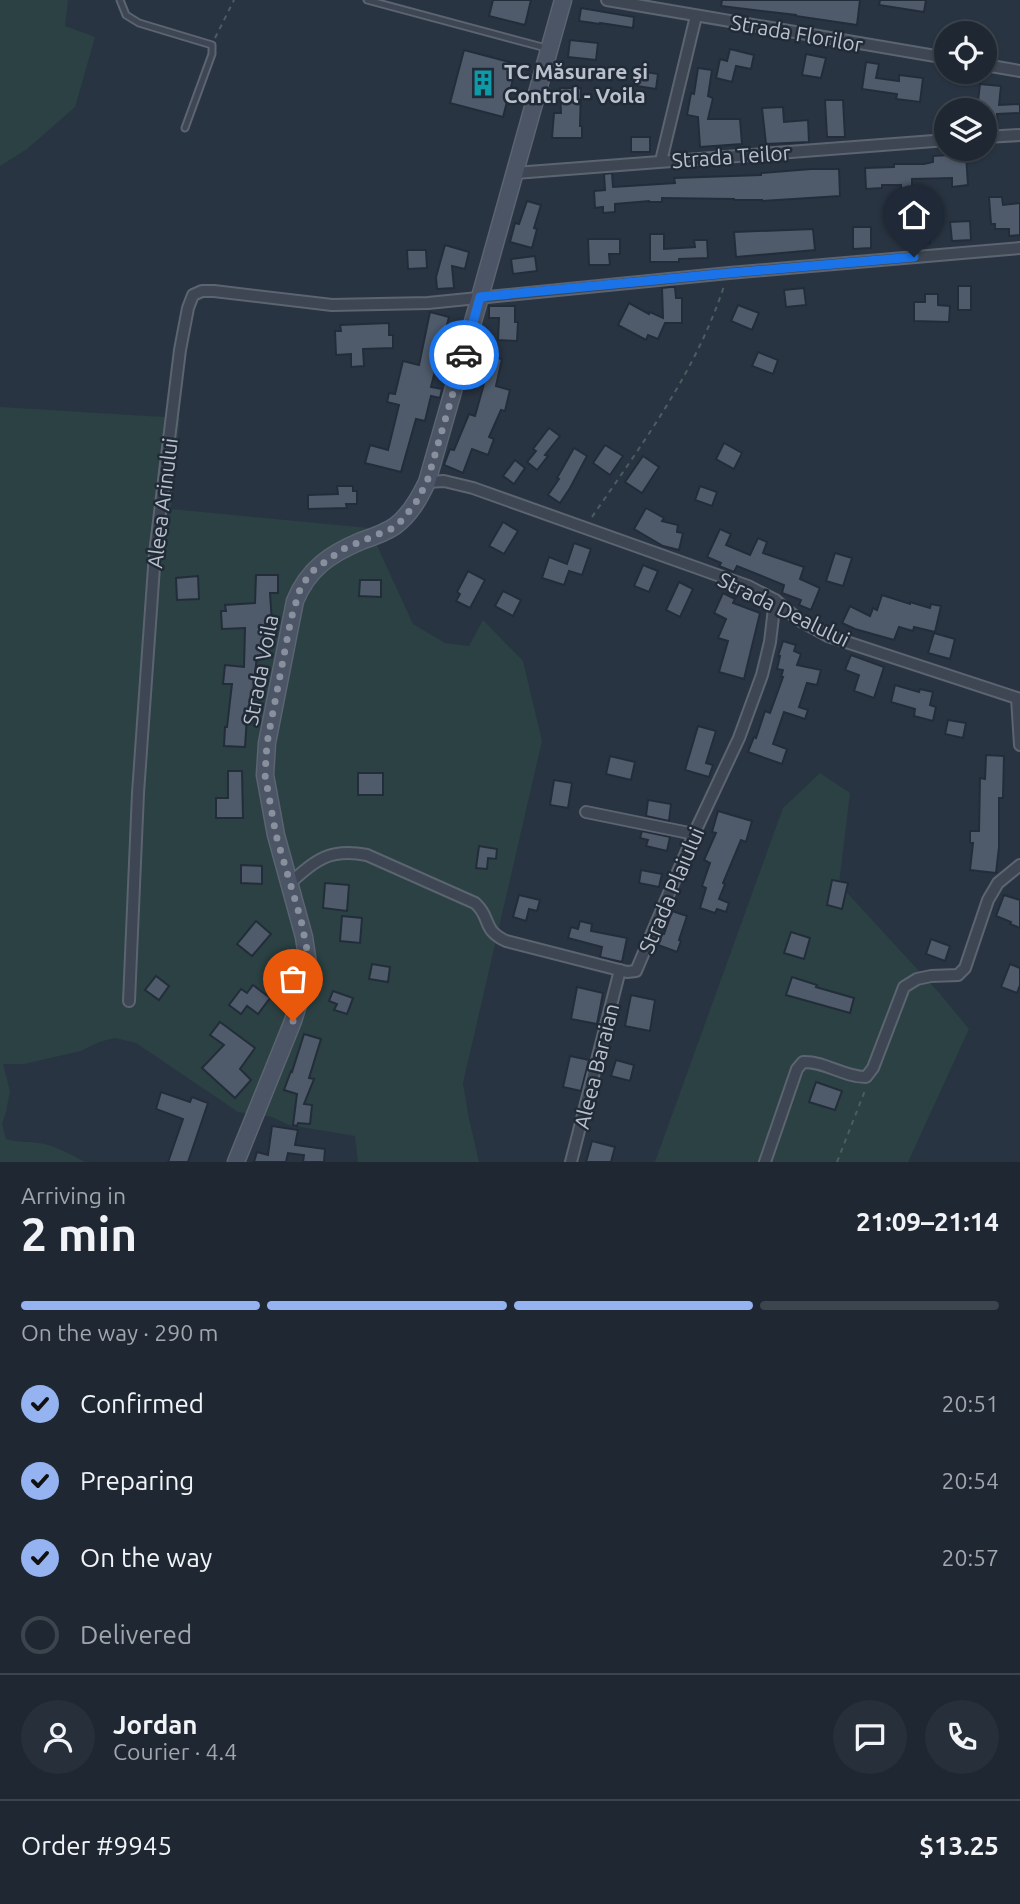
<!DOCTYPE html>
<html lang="en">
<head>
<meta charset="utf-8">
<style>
  body { margin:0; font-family:Ubuntu,sans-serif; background:#272f3a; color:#f1f3f6; height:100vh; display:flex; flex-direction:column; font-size:26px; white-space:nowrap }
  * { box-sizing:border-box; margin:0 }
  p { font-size:23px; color:#a1a5ac }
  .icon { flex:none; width:38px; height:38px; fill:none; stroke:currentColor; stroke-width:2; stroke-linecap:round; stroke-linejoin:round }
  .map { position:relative; height:1162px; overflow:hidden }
  .drawer { display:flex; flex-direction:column; background:#1f2732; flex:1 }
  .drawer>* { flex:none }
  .buttons { position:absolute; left:934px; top:21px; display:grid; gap:14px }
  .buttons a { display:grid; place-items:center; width:63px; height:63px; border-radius:50%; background:#1f2732; box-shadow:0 2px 5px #0004,0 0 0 2px #3c444d; font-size:35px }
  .pin { position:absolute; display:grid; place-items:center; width:60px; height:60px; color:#fff; margin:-72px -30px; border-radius:50% 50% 50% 0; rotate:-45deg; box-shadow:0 0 7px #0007 }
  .pin .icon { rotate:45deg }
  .courier { position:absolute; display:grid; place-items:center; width:70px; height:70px; margin:-35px; border:5px solid #1a73e8; border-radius:50%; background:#fff; color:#222; box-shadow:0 2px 9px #0007 }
  .headline em { font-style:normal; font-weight:700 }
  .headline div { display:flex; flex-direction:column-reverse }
  .headline { display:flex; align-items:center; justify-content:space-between; height:119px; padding:0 21px }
  h1 { font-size:46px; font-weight:700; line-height:52px }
  .bar { display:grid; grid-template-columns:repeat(4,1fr); gap:10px 7px; align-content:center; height:84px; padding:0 21px }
  .bar i { height:9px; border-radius:5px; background:#3c444d }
  .bar .on { background:#95b2f1 }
  .bar p { grid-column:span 4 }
  .line { display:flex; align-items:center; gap:18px; padding:0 21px; border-top:2px solid #3c444d }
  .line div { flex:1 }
  .round { display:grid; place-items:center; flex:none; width:74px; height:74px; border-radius:37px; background:#272f3a }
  ol { padding:0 21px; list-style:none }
  li { display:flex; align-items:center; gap:21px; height:77px }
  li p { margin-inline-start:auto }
  li .icon { padding:7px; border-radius:50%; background:#95b2f1; color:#111; stroke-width:4 }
  li:last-child { color:#a1a5ac }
  li i { width:38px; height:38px; border:4px solid #3c444d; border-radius:50% }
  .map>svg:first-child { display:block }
  .green { fill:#2b4143 }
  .building { fill:#4f5b6b; stroke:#232d3a; stroke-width:2 }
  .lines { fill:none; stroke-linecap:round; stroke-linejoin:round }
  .service-casing { stroke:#5b6470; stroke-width:9 }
  .minor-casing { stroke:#5b6470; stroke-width:14 }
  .secondary-casing { stroke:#5b6470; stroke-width:19 }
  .path { stroke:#495e60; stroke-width:2; stroke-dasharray:5 5; stroke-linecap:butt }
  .service { stroke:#3d4652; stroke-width:5 }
  .minor { stroke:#3d4652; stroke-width:10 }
  .secondary { stroke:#4b5565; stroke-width:16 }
  .done { stroke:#87909c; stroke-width:7; stroke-dasharray:0 12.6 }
  .route { stroke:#1a73e8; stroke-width:9 }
  .labels { text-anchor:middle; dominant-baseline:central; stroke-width:5; stroke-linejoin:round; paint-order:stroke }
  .street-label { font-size:21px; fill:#bac1cc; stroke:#212b38 }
  .poi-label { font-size:21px; font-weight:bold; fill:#bac1cc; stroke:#212b38; text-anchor:start }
</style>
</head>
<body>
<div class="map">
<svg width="1020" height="1162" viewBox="0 0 1020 1162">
  <rect width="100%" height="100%" fill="#293442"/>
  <g class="green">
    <polygon points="0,0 68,0 65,26 95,37 75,107 27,149 0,166"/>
    <path d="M 0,407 L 180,418 L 171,509 L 369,528 L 413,624 L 445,643 L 469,646 L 483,620 L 523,661 L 542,741 L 463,1083 L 468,1114 L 479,1162 L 358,1162 L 355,1136 L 289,1125 L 272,1117 L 238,1112 L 136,1043 L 115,1038 L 99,1042 L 81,1051 L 24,1064 L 3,1064 L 10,1091 L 6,1112 L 2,1124 L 6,1139 C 17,1143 28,1141 39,1143 C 56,1146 70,1154 85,1162 L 0,1162 Z"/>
    <polygon points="820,773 850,793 839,884 941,995 969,1029 908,1162 655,1162 783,808"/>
  </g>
  <g class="building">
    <polygon points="493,0 531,0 525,25 489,16"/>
    <polygon points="722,0 860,0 857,25 796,16 796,15 721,6"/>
    <polygon points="880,0 926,0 924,12 879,5"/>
    <polygon points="581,8 634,17 633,28 600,23 600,24 579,21"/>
    <polygon points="570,40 598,43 596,60 568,57"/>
    <polygon points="730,49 754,55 751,69 736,66 732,82 716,78 720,59 727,61"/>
    <polygon points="464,50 517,64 503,117 450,103"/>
    <polygon points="806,54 826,58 821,78 802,75"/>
    <polygon points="866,62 879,64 876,78 899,81 899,75 923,78 920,102 896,99 897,94 862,89"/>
    <polygon points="698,68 712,70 708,96 713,98 708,119 740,119 742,144 700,147 698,117 687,115 691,93 694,94"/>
    <polygon points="639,71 658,74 656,89 637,86"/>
    <polygon points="980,84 1001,86 999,105 1020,104 1020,113 997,114 998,128 985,128 985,110 977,110"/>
    <polygon points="560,88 581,88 580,126 582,126 582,138 552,138 554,113 561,113"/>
    <polygon points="825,100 843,100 845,137 827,137"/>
    <polygon points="783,107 784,122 808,120 809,142 766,144 762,108"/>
    <rect x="631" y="137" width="19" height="15"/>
    <polygon points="966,154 968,185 952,187 952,178 912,179 912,190 901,191 901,185 882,185 882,188 866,189 865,168 894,167 894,164 924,164 933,162 933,156"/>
    <polygon points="811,169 839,169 840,196 762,201 762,200 734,200 734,199 662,198 662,202 649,202 649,201 615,204 615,212 603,213 603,207 595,208 594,191 605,190 604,174 612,173 613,187 675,183 674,178 761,175 761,173"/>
    <polygon points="989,197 1002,197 1003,205 1020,203 1020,235 1009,236 1009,229 995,229 995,224 991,224"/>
    <polygon points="527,201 541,205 534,228 537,229 532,248 510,242 515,223 519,224"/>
    <polygon points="970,221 971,240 952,241 950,222"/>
    <polygon points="928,222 930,243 913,244 911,223"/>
    <polygon points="853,227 871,227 871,248 853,249"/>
    <polygon points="813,229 815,250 736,257 734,232"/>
    <polygon points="650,234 664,234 664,249 695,247 694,240 707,240 708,258 679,259 679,262 650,262"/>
    <polygon points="588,239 620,239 620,254 609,254 610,265 589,265"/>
    <polygon points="445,245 469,252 465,269 452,266 454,288 437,289 436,277"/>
    <polygon points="407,250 426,250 427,268 408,269"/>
    <polygon points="535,256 537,271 513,274 511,259"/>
    <rect x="958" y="286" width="13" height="24"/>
    <polygon points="670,287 675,287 676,298 682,298 682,323 665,323 658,339 648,335 646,340 618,325 629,303 649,314 650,312 663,318 662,288"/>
    <polygon points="804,288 806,305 786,307 784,290"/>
    <polygon points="925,294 938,294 938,305 950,306 949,322 914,321 914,302 925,302"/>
    <polygon points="738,305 759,313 752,330 731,321"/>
    <polygon points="489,306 515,306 515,322 518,322 517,341 498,340 499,318 489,318"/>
    <polygon points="430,312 449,317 441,349 447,350 444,365 437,363 431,387 442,389 440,398 431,396 425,421 416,419 401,472 365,463 370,445 388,450 399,405 387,402 389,393 395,394 403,361 419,365"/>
    <polygon points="389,323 389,335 393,335 393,348 363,349 364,366 351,367 351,354 336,355 335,331 341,331 340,325"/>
    <polygon points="758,352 778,360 773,374 752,366"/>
    <polygon points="478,354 502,359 496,386 510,390 505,411 501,410 489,437 494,439 488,455 472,449 463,473 444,465 450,449 454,450 469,414 475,416 487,373 475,370"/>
    <polygon points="549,428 560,436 545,455 548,456 537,470 527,462 536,451 533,449"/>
    <polygon points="724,443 742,453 734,469 716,459"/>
    <polygon points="605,445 623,456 610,475 593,463"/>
    <polygon points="574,448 587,456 570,488 560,503 548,495 559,479 557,478"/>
    <polygon points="643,456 659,467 642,493 625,482"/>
    <polygon points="515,460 525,468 514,484 503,476"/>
    <polygon points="337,486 353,486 353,491 357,491 357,504 346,504 347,508 308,509 308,495 338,494"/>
    <polygon points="700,486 717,492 712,506 695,500"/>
    <polygon points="646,508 664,518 662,521 678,525 677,532 683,533 679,550 663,546 634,529"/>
    <polygon points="503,522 518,531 504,554 489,546"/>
    <polygon points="720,529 731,534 726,545 750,555 758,538 767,542 763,553 804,567 800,579 820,588 811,610 799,605 801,600 782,593 784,585 737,566 734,572 719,566 721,563 707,557"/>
    <polygon points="574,543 591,549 582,575 569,571 564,585 542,578 549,557 567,564"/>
    <polygon points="835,553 852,558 843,586 826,581"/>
    <polygon points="643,565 658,571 649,592 634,586"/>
    <polygon points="468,571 485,580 470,608 456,601 460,594 457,592"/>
    <polygon points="256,575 278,575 278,593 270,593 272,623 266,623 265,656 257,656 250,717 247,716 245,747 224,746 225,727 227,727 232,684 223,684 225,665 244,667 245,628 222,629 221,611 226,611 225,605 255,603"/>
    <polygon points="198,576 199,599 177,600 176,578"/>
    <polygon points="360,580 381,580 381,597 359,596"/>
    <polygon points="679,582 693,589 680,617 666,610"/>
    <polygon points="503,591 521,600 513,616 495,606"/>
    <polygon points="723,593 735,599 733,603 760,613 744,679 719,672 728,641 718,638 726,619 714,613"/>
    <polygon points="882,595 910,604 910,602 930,608 931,604 941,606 935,632 914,627 913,631 899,627 894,640 855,629 842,623 850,606 870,616 873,608 877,610"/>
    <polygon points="934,633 955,639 950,659 928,653"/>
    <polygon points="783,641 796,645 794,651 801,654 797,665 821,670 817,685 807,683 799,707 808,710 805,719 784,712 773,744 787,749 782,764 748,752 754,737 756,738 765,711 770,713 783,677 781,677 783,670 777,669 780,656 778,656"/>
    <polygon points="851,655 884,667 874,698 854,691 859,675 845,670"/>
    <polygon points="895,685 919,692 920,689 933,692 930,705 936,707 933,721 914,716 915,709 891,702"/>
    <polygon points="948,720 966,723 963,738 945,734"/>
    <polygon points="698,726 716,731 706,763 713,765 709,777 685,770"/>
    <polygon points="986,755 1004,756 1003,798 999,798 999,847 996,873 970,870 973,843 970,843 970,831 979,831 980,778 985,779"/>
    <polygon points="610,756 635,762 631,780 606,774"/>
    <polygon points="228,771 242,771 243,818 216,818 216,798 228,798"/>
    <rect x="358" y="773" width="25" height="22"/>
    <polygon points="554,780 572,783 568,808 550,805"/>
    <polygon points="648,800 671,804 669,821 646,816"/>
    <polygon points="718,811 752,821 746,842 741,840 723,883 725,884 719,899 729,903 726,912 717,909 715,913 700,908 706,888 702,886 710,863 704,860 716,833 712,832"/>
    <polygon points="642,831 670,837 667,851 646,846 648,840 640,838"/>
    <polygon points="479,846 497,849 496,859 488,858 487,869 476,868"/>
    <polygon points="241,865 262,866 262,884 241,883"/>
    <polygon points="641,870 662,874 659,887 639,883"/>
    <polygon points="832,880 848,883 842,909 827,905"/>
    <polygon points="325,883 349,885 347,911 323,908"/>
    <polygon points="519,895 540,900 537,911 529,909 526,921 513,917"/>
    <polygon points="1004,895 1020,900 1020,928 1010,924 1011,922 996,916"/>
    <polygon points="672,911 687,916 679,940 681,941 677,952 658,945 662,934 664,934"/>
    <polygon points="342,916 362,918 360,943 340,941"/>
    <polygon points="256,921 271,934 252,956 237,944"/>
    <polygon points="580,921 592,924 591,931 627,938 622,962 600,957 602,947 568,938 571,927 578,929"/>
    <polygon points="791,932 810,938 804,959 784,953"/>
    <polygon points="931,939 950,946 945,961 926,954"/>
    <polygon points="372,964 390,967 388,982 369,979"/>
    <polygon points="1010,964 1020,968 1020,985 1017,993 1001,987"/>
    <polygon points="156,976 169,986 159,1000 145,990"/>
    <polygon points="792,977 817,985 816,987 854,998 850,1013 786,995"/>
    <polygon points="253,985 270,998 258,1014 247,1006 241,1014 229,1005 241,989 247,993"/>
    <polygon points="577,987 603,993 597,1024 571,1019"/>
    <polygon points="333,991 353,998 347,1014 334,1010 337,1004 329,1001"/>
    <polygon points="631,995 655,1000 650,1031 625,1026"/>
    <polygon points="220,1022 255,1048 240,1069 251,1080 235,1098 202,1068 224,1045 210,1035"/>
    <polygon points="304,1034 321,1039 309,1078 314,1079 304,1104 312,1105 310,1124 298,1123 297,1126 293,1125 297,1094 284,1090 291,1071 292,1072"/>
    <polygon points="570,1056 589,1060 581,1091 563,1087"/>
    <polygon points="616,1060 634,1065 630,1081 611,1076"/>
    <polygon points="816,1082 842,1091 835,1110 809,1102"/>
    <polygon points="161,1092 190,1102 192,1097 208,1103 188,1162 168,1162 183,1119 156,1109"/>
    <polygon points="272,1126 298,1130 295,1145 325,1149 324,1162 303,1162 304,1155 288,1153 286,1162 254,1162 257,1152 268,1155"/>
    <polygon points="592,1141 615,1147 611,1162 586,1162"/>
  </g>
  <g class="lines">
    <g class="service-casing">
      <g id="service">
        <polyline points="120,0 126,15 139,23 212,45 212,54 185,128"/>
        <polyline points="367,0 546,48"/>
      </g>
    </g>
    <g class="minor-casing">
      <g id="minor">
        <polyline points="607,0 947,58"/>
        <polyline points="985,65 1020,71"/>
        <polyline points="985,137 1020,135"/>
        <polyline points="661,161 696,16"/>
        <polyline points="515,173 947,140"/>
        <polyline points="427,482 444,481 473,488 748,586 775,600 799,620 828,636 1017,698 1020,745"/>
        <polyline points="586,812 694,834"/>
        <path d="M 290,883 C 317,859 330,848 367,855 L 475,903 C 492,918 481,929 506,941 L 627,972 L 636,971 L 694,834 L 739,738 L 762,675 L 770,642 L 775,600"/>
        <polyline points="129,1001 138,793 155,553 180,350 188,308 193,295 202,291 214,291 332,305 428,303 729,273 1020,248"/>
        <polyline points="571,1162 620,970"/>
        <path d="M 765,1162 L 797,1069 L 803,1062 C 825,1061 843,1077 866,1077 L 873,1068 L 904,987 L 917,979 L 931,976 L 958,975 L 965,968 L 988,900 L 998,883 L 1020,865"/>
      </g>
    </g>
    <g class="secondary-casing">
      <path id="secondary" d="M 236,1162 L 293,1021 L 306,979 L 308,964 L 304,937 L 276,835 L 265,775 L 267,743 L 295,601 C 308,569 330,554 361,541 C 373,537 385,533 395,526 C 410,515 419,499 427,482 L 480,297 L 563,0"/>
    </g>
    <g class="path">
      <polyline points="215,38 234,0"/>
      <path d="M 592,517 C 642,444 696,372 724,286"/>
      <polyline points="837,1162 866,1088"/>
    </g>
    <use href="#service" class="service"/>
    <use href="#minor" class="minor"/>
    <use href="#secondary" class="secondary"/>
  </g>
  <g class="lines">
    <polyline class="done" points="293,1021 306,979 307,950 301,920 276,835 265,775 267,743 291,619 301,586 314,570 343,549 393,528 402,520 415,504 427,482 464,355"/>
    <polyline class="route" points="464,355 480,297 729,273 914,257"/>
  </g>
  <defs>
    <g id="building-bare" transform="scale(2.1)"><path d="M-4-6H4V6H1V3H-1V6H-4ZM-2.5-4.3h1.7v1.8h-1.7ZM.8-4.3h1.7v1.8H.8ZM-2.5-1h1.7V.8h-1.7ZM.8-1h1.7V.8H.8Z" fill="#0f9aa8" stroke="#212b38" stroke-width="2.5" paint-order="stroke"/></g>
  </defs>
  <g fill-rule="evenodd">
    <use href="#building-bare" x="483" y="83"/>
  </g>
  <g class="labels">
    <g class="street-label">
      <text transform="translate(797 33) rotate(10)">Strada Florilor</text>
      <text transform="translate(731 156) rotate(-4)">Strada Teilor</text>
      <text transform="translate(162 503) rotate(-83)">Aleea Arinului</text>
      <text transform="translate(784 609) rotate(26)">Strada Dealului</text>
      <text transform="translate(260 670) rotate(-79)">Strada Voila</text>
      <text transform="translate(671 890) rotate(-67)">Strada Plaiului</text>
      <text transform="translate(596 1066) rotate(-76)">Aleea Baraian</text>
    </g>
    <g class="poi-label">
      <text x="504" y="71">TC Măsurare și<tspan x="504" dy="24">Control - Voila</tspan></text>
    </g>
  </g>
</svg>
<div class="buttons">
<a><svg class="icon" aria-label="locate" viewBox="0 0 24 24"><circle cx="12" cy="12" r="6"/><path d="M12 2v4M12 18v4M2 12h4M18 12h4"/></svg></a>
<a><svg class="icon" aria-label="layers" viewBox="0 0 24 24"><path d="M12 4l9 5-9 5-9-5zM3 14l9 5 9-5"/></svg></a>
</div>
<div class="pin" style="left:293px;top:1021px;background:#ea580c"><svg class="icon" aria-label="bag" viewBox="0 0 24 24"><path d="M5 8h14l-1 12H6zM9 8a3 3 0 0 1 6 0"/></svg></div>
<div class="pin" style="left:914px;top:257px;background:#1f2937"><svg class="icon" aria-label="home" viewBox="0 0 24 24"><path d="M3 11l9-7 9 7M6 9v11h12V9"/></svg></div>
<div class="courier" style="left:464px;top:355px"><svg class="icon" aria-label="car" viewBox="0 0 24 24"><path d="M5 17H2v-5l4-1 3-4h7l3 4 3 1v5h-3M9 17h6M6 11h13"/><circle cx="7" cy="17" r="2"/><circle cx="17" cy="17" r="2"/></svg></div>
</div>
<section class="drawer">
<div class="headline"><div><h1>2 min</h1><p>Arriving in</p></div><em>21:09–21:14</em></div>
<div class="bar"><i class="on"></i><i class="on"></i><i class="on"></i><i></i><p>On the way · 290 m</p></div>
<ol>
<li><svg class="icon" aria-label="check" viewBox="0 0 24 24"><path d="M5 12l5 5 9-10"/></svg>Confirmed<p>20:51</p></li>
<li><svg class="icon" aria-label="check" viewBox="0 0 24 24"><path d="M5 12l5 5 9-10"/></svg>Preparing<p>20:54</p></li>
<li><svg class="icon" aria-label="check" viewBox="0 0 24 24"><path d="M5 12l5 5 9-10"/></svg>On the way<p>20:57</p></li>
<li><i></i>Delivered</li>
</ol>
<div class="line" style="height:126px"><a class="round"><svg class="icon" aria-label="person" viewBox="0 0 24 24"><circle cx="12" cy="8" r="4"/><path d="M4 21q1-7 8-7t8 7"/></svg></a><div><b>Jordan</b><p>Courier · 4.4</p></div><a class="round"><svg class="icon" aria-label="chat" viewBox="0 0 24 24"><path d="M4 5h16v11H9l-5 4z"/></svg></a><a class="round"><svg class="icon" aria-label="phone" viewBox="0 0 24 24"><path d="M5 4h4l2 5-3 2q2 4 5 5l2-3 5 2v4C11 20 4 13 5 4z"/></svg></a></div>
<div class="line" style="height:91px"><div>Order #9945</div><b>$13.25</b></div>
</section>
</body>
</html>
